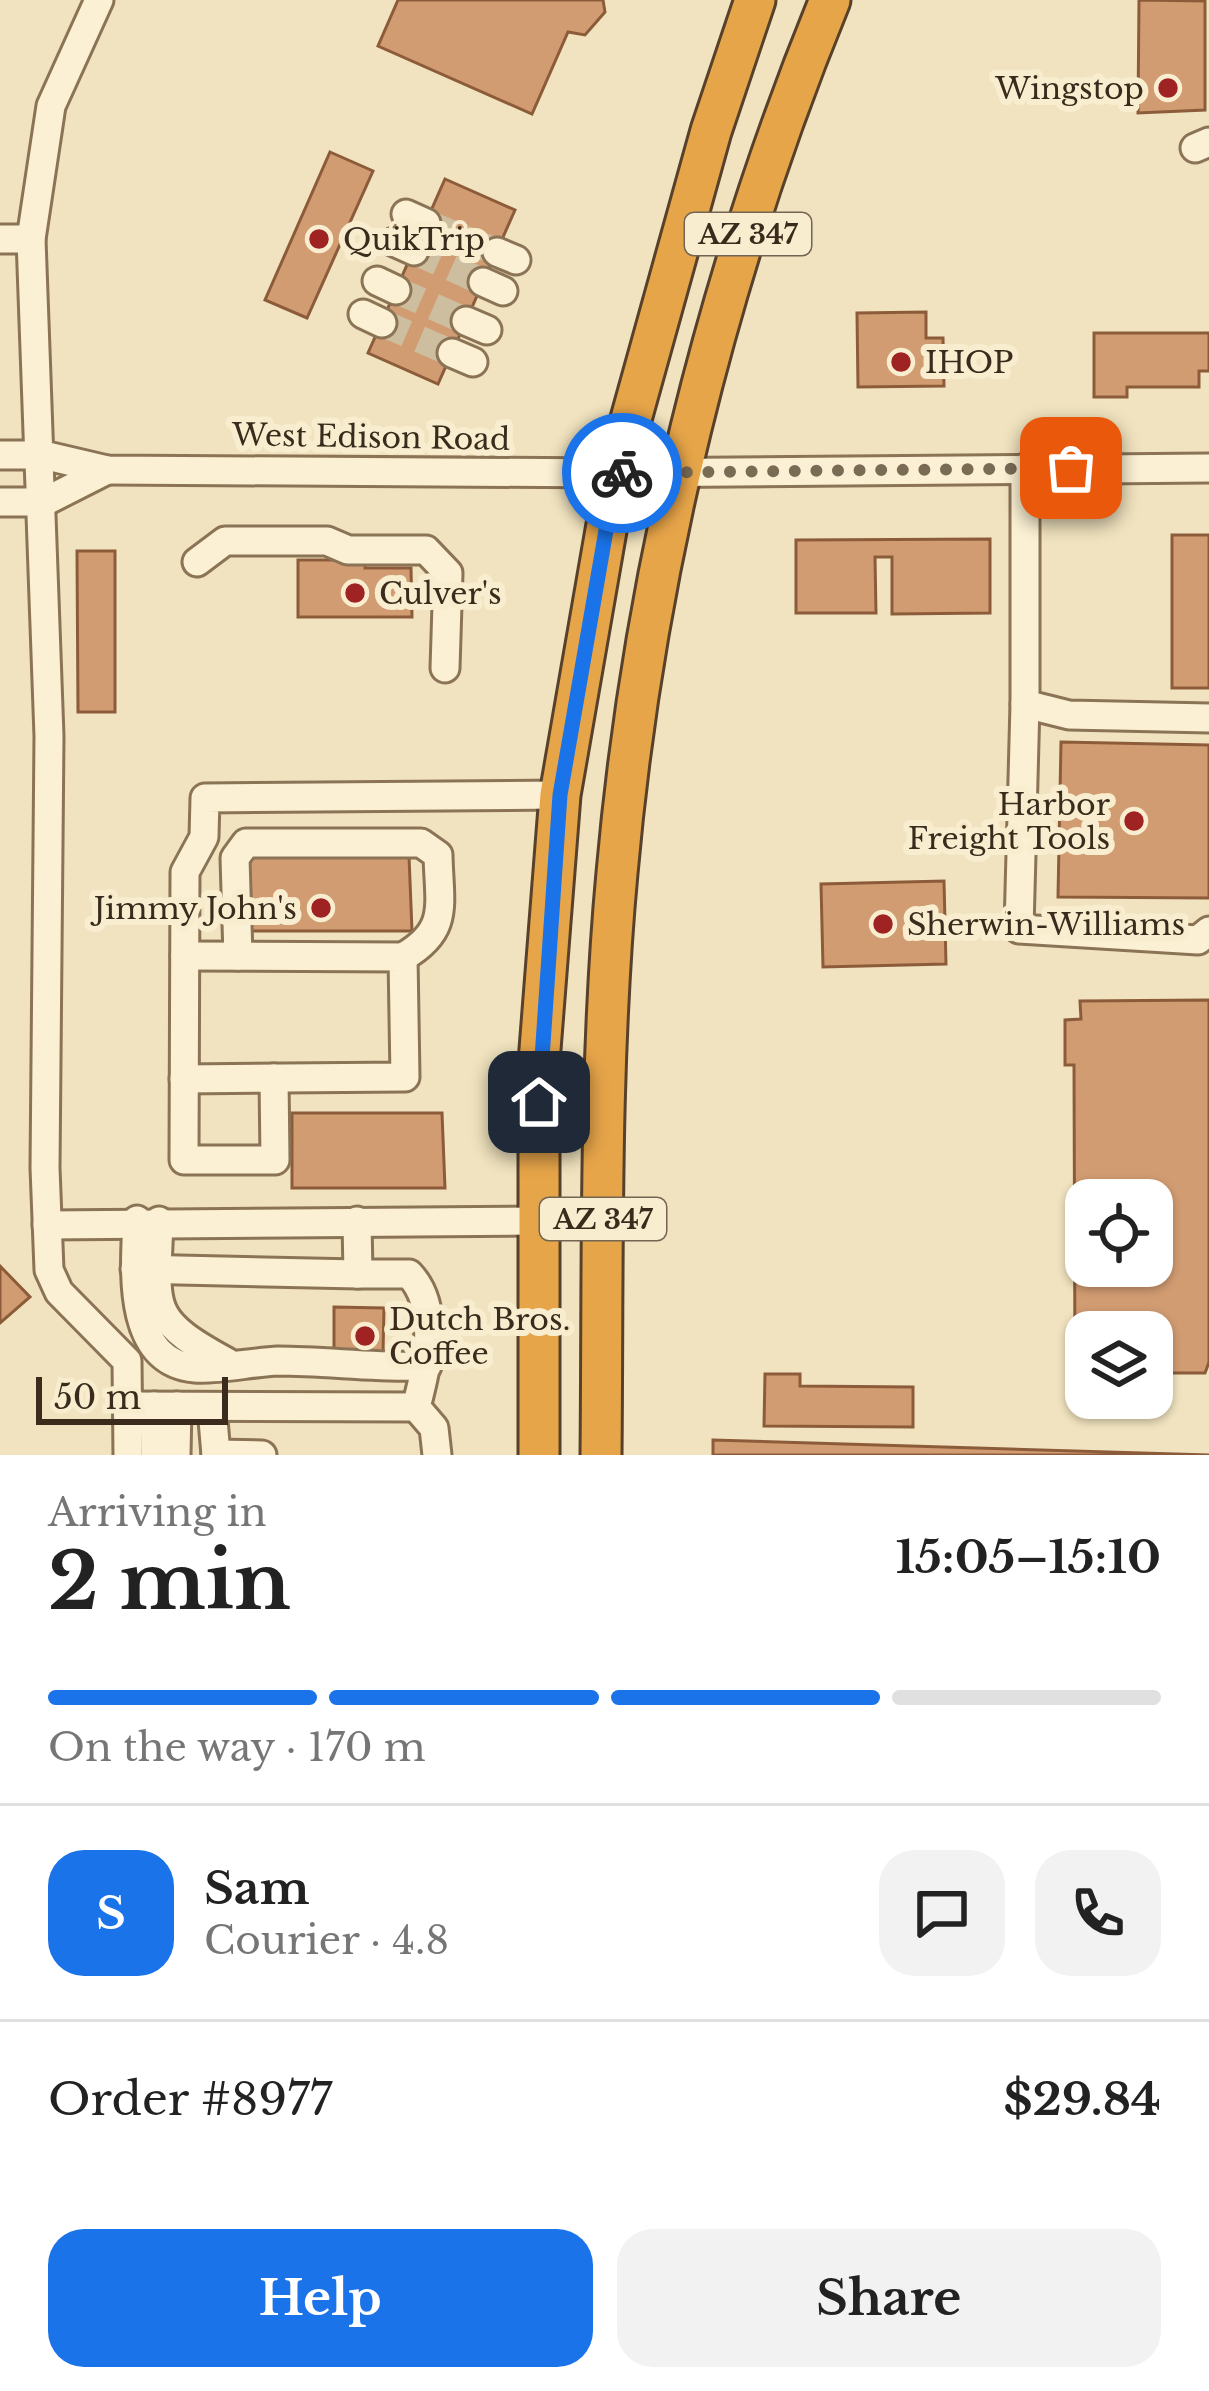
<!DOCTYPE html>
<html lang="en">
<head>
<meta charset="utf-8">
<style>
  body { margin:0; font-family:"Libre Baskerville",serif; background:#f2f2f2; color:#222; height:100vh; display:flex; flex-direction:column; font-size:45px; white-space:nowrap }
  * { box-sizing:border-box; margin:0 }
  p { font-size:39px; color:#767676 }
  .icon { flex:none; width:66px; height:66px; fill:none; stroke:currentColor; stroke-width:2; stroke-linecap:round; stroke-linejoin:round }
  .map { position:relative; height:1455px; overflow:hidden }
  .drawer { display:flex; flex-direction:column; background:#fff; flex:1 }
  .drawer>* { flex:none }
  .controls { position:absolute; left:1065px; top:1179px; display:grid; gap:24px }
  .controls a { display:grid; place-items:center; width:108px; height:108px; border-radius:24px; background:#fff; box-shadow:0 3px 9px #0004; font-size:60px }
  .scale { position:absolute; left:36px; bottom:30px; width:192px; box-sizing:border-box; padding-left:12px; border:6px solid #3a2b1c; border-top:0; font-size:33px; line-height:42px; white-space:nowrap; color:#3a2b1c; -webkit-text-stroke:9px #f8edcf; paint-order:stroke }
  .pin { position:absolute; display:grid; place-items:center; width:102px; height:102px; color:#fff; margin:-51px; border-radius:24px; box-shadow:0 6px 18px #0006 }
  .courier { position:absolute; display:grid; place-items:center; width:120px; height:120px; margin:-60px; border:9px solid #1a73e8; border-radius:50%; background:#fff; color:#222; box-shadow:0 3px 15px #0007 }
  .headline em { font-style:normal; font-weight:700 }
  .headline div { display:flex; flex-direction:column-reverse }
  .headline { display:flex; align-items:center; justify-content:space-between; height:204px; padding:0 48px }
  h1 { font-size:78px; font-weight:700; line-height:90px }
  .bar { display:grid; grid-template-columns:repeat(4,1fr); gap:18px 12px; align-content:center; height:144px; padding:0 48px }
  .bar i { height:15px; border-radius:9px; background:#e0e0e0 }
  .bar .selected { background:#1a73e8 }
  .bar p { grid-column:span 4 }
  .line { display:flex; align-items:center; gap:30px; padding:0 48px; border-top:3px solid #e0e0e0 }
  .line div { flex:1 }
  .round { display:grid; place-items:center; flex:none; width:126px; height:126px; border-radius:36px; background:#f2f2f2 }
  .button { display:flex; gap:24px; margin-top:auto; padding:24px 48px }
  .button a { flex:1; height:138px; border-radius:36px; background:#1a73e8; color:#fff; font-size:48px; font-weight:700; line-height:138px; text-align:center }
  .button a+a { background:#f2f2f2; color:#222 }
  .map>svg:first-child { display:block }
  .building { fill:#d29c72; stroke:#8c5c3a; stroke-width:3; fill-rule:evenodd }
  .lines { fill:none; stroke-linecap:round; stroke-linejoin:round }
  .minor-tunnel { stroke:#ccbe9e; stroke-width:27; stroke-dasharray:27 14; stroke-linecap:butt }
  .minor-casing { stroke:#8b7356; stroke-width:33 }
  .highway-casing { stroke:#58412b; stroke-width:45 }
  .minor { stroke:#fbf0d3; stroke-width:27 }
  .highway { stroke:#e7a549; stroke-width:39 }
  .done { stroke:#7a6b55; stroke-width:12; stroke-dasharray:0 21.6 }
  .route { stroke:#1a73e8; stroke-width:15 }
  .poi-dot { fill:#9f2322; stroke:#f8edcf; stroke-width:4.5 }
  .labels { text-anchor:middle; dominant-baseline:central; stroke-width:12; stroke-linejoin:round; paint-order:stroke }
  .shield { fill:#f8edcf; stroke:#736552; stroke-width:3 }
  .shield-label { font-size:27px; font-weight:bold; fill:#3a2b1c }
  .poi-label { font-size:30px; fill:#3a2b1c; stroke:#f8edcf; text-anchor:start }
  .street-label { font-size:30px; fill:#3a2b1c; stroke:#f8edcf }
</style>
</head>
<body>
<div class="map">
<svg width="1209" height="1455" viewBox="0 0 1209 1455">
  <rect width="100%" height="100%" fill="#f1e3bf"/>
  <g class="building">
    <polygon points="398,0 603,0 605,12 585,35 568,32 532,114 378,46"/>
    <polygon points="1139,0 1205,1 1205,110 1138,113"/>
    <polygon points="330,152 373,171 307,318 265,300"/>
    <polygon points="445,179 515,210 438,384 368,353"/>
    <polygon points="926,312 926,338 943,338 944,386 858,387 857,313"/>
    <polygon points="1094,333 1209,333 1209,371 1199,371 1199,387 1127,387 1127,397 1094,397"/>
    <rect x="1172" y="535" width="37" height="153"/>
    <polygon points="990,539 990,613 892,614 892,557 875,557 876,613 796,613 796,540"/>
    <polygon points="77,551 115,551 115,712 78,712"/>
    <polygon points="365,554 365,568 411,568 412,617 298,617 298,560 355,560"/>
    <polygon points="1061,742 1209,745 1209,898 1058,897"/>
    <polygon points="409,856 412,931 245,931 243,857"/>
    <polygon points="944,881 946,964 823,967 821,884"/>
    <path d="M 1209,1000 L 1209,1362 L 1205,1373 L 1152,1373 L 1152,1332 L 1086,1332 L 1086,1373 L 1075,1373 L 1074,1065 L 1065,1065 L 1065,1020 L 1081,1019 L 1080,1001 ZM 1086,1200 L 1152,1200 L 1152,1266 L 1086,1266 Z"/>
    <polygon points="292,1113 442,1113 445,1188 292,1188"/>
    <polygon points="0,1266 30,1297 0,1323"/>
    <polygon points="334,1307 384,1308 383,1353 334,1354"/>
    <polygon points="765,1374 800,1374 800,1386 913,1387 913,1427 764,1426"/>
    <polygon points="713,1440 1209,1455 713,1455"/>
  </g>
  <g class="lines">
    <g class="minor-tunnel">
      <polyline points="426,223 497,252"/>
      <polyline points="414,251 483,282"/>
      <polyline points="396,290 466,321"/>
      <polyline points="382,323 452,353"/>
    </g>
    <g class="minor-casing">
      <g id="minor">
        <polyline points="99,0 51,106 31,239 49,736 45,1168 49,1270 59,1292 127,1361 128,1455"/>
        <polyline points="1195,148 1209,142"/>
        <polyline points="406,214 426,223"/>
        <polyline points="0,239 31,239"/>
        <polyline points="394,242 414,251"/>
        <polyline points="497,252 516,260"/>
        <polyline points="377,281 396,290"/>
        <polyline points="483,282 503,291"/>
        <polyline points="363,314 382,323"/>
        <polyline points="466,321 487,330"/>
        <polyline points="452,353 473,362"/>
        <polyline points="0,455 43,455 107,470 616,473 1209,468"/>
        <polyline points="1025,468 1025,704 1069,715 1209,718"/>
        <polyline points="0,502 44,502 107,470"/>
        <polyline points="197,562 225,541 327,541 348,550 426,550 448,573 445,668"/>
        <polyline points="1025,704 1019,929 1198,940 1209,931"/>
        <path d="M 238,956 L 235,858 L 246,843 L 421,843 L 438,855 C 439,905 450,930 403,957"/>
        <polyline points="274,1078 275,1160 184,1160 185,872 204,837 205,798 560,795"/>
        <polyline points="184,1079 405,1077 403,957 185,956"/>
        <path d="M 137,1220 C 135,1268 126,1362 195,1368 C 215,1370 254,1362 278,1361 C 327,1361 377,1368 427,1366"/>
        <path d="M 159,1221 C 156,1309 146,1318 227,1362"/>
        <path d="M 357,1221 L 358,1274 L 409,1274 C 441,1307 427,1367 416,1407 L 434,1428 L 437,1455"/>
        <polyline points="47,1225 539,1221"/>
        <polyline points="135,1269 358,1274"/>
        <polyline points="126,1406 416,1407"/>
        <polyline points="154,1406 155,1455"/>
        <polyline points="212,1408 216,1455"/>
        <polyline points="216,1454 262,1455"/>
        <polyline points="176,1455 177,1406"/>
      </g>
    </g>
    <g class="highway-casing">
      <g id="highway">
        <polyline points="539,1455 539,1062 560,795 616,473 711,131 755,0"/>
        <path d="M 601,1455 C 603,1261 599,1066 617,873 C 643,577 717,275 830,0"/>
      </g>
    </g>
    <use href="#minor" class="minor"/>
    <use href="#highway" class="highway"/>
  </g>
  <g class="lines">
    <polyline class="done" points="622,473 1071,468"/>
    <polyline class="route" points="539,1102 560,795 616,473 622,473"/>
  </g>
  <g class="poi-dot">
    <circle cx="1168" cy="88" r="12"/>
    <circle cx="319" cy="239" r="12"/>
    <circle cx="901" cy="362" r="12"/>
    <circle cx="355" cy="593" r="12"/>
    <circle cx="1134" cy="821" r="12"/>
    <circle cx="321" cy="908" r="12"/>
    <circle cx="883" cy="924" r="12"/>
    <circle cx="365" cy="1336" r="12"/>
  </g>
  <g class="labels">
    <g class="shield">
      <rect x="685" y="213" width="126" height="42" rx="9"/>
      <rect x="540" y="1198" width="126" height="42" rx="9"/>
    </g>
    <g class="shield-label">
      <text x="748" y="234">AZ 347</text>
      <text x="603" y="1219">AZ 347</text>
    </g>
    <g class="poi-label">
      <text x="1144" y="88" text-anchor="end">Wingstop</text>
      <text x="343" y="239">QuikTrip</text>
      <text x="925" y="362">IHOP</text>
      <text x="379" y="593">Culver's</text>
      <text x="1110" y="804" text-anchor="end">Harbor<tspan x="1110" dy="34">Freight Tools</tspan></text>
      <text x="297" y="908" text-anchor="end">Jimmy John's</text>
      <text x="907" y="924">Sherwin-Williams</text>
      <text x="389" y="1319">Dutch Bros.<tspan x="389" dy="34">Coffee</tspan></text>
    </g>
    <g class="street-label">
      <text transform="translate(371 437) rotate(1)">West Edison Road</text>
    </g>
  </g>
</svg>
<div class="controls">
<a><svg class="icon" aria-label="locate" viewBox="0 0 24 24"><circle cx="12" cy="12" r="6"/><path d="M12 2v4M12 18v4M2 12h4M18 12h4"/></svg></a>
<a><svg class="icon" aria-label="layers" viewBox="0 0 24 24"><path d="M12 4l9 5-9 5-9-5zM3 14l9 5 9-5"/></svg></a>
</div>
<div class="scale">50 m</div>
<div class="pin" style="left:1071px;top:468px;background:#ea580c"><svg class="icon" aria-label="bag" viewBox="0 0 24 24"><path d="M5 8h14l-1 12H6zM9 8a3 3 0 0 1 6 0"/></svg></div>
<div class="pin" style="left:539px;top:1102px;background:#1f2937"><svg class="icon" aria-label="home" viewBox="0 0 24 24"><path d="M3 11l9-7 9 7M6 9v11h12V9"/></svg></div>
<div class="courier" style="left:622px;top:473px"><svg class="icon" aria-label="bike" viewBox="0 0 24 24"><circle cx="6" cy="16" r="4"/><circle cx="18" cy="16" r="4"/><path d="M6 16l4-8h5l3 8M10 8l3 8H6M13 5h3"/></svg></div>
</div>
<section class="drawer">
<div class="headline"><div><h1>2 min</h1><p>Arriving in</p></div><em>15:05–15:10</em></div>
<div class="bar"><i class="selected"></i><i class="selected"></i><i class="selected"></i><i></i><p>On the way · 170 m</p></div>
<div class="line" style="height:216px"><b class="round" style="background:#1a73e8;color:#fff">S</b><div><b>Sam</b><p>Courier · 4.8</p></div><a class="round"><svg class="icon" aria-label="chat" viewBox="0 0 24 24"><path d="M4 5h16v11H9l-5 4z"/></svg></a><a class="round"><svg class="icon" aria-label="phone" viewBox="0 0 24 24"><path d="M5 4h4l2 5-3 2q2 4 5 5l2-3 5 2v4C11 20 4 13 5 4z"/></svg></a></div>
<div class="line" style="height:156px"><div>Order #8977</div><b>$29.84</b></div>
<div class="button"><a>Help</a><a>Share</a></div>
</section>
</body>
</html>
